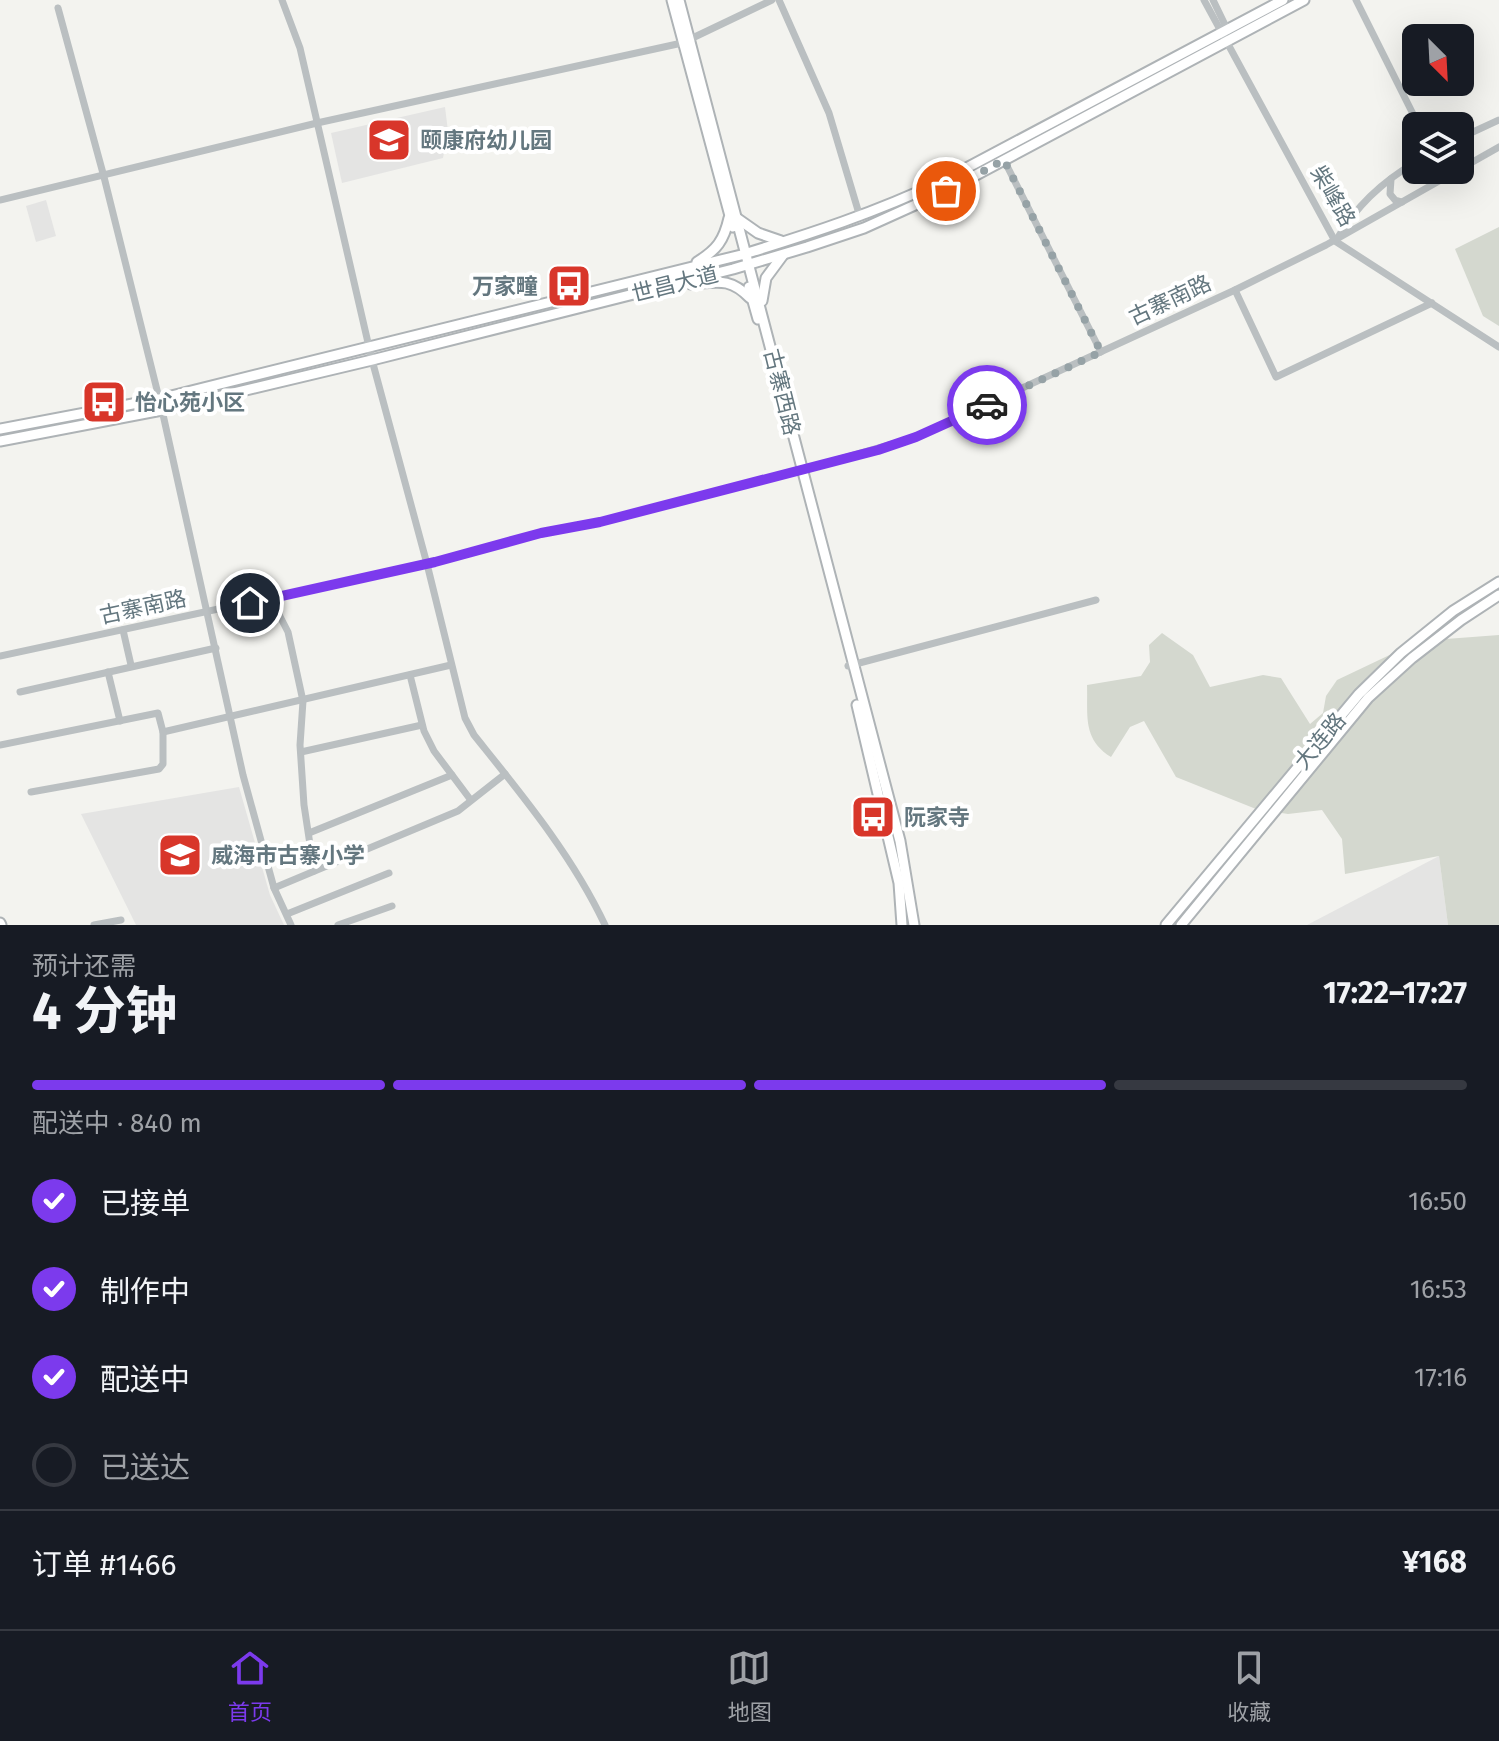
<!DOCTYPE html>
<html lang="zh">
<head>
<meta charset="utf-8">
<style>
  body { margin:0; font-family:"Fira Sans","Noto Sans SC",sans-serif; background:#20242c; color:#f1f3f6; height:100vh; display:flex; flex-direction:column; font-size:30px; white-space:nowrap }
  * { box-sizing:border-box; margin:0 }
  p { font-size:26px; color:#9ea1a6 }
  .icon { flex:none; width:44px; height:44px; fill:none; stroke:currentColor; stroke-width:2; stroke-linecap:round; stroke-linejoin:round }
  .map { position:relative; height:925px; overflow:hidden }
  .sheet { display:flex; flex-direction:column; background:#171b24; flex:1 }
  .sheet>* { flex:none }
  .needle { width:52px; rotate:156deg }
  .controls { position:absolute; left:1402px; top:24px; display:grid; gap:16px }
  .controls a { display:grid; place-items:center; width:72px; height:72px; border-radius:12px; background:#171b24; box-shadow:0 8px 32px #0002; font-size:40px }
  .pin { position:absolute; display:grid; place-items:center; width:68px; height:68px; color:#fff; margin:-34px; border:4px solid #fff; border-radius:50%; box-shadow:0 2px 8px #0007 }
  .courier { position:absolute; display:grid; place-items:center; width:80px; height:80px; margin:-40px; border:6px solid #7c3aed; border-radius:50%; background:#fff; color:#222; box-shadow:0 2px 10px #0007 }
  .headline em { font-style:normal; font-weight:700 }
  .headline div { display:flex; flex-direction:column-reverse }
  .headline { display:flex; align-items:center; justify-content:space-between; height:136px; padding:0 32px }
  h1 { font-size:52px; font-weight:700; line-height:60px }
  .bar { display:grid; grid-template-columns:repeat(4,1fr); gap:12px 8px; align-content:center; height:96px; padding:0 32px }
  .bar i { height:10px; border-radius:6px; background:#363941 }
  .bar .active { background:#7c3aed }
  .bar p { grid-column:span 4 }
  .line { display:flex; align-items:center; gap:20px; padding:0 32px; border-top:2px solid #363941 }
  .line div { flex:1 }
  ol { padding:0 32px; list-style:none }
  li { display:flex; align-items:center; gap:24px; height:88px }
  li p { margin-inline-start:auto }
  li .icon { padding:8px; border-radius:50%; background:#7c3aed; color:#fff; stroke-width:4 }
  li:last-child { color:#9ea1a6 }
  li i { width:44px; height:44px; border:4px solid #363941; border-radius:50% }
  .menu { display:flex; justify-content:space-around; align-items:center; height:112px; border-top:2px solid #363941; background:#171b24; font-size:22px; color:#9ea1a6 }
  .menu a { display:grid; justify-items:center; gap:4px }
  .menu .active { color:#7c3aed }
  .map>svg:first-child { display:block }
  .built { fill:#e4e4e3 }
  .green { fill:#d4d8cf }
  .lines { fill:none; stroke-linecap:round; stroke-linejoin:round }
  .major-casing { stroke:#aeb3b6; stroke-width:13 }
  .minor { stroke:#babfc1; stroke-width:7 }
  .major { stroke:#fff; stroke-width:9 }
  .done { stroke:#96a2a6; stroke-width:8; stroke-dasharray:0 14.4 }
  .route { stroke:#7c3aed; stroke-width:10 }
  .labels { text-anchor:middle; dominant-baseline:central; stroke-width:8; stroke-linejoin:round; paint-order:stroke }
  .poi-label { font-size:22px; font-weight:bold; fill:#64777f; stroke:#fff; text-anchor:start }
  .street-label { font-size:22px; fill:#64777f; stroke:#fff }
</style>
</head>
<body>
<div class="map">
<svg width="1499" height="925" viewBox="0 0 1499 925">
  <rect width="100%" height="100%" fill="#f3f3ef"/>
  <g class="built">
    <polygon points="445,107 448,131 443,158 342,183 331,133"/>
    <polygon points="46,200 56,236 36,242 26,206"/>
    <polygon points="239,787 270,895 284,925 136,925 81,814"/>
    <polygon points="1439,856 1448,925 1307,925"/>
  </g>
  <g class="green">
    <polygon points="1499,227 1499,326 1483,316 1455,249"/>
    <path d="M 1162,633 L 1193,655 L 1210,687 L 1263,675 L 1281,678 L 1310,724 L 1323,713 L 1326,696 L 1337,680 L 1419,641 L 1499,635 L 1499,925 L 1448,925 L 1439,856 L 1345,874 L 1342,839 L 1322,810 L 1288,814 L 1256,809 L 1176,777 L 1144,721 L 1130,727 L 1111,757 C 1082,739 1088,715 1087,685 L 1141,676 L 1150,662 L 1149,645 Z"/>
  </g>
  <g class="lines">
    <g class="major-casing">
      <g id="major">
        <polyline points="672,0 733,227"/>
        <polyline points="679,0 900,841 914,925"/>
        <polyline points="738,219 758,233 781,241"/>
        <path d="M 697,262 C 717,250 724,240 729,218"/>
        <path d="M 691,284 C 717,282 730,277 750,298"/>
        <polyline points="749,287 758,319"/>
        <polyline points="762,301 766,278 783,255"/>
        <path d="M 0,429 L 159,399 L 741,255 C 810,234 877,212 942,181 L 1283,0"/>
        <polyline points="0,441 162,410 372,360 733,269 807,247 864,228 946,191 1304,0"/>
        <polyline points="857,705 899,883 902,925"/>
        <polyline points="0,923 1,925"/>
        <polyline points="1166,925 1359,694 1401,653 1453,611 1499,582"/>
        <polyline points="1181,925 1368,698 1412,658 1461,620 1499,595"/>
      </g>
    </g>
    <g class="minor">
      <path d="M 282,0 L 300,48 L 372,360 L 427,564 L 465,718 L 474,735 C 522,795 572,855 605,925"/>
      <polyline points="779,0 829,113 860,217"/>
      <polyline points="1204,0 1335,241 1499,347"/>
      <polyline points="1213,0 1228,31"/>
      <polyline points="1356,0 1419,126"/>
      <polyline points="58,8 104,177 162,410 243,775 274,888 291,925"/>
      <polyline points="1460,138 1499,120"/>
      <polyline points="1004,160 1101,352"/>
      <polyline points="1391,179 1390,194 1395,200 1402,202"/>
      <polyline points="0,200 317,123 682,43 772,0"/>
      <path d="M 1337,239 C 1356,206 1383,181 1416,162"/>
      <polyline points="1235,290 1276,377 1432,303"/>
      <polyline points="271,599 288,632 303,701 300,745 304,805 314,871"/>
      <polyline points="123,630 131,665"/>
      <polyline points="0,656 427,564 541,533 600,522 798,471 916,437 1235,290 1326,245 1499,147"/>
      <polyline points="848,666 1096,600"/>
      <polyline points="108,672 120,721"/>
      <polyline points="410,675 424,731 434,751 470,799"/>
      <polyline points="20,692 216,648"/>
      <polyline points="0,745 158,713 163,732 451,665"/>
      <polyline points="301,752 422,725"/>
      <polyline points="31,792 159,769 163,764 163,732"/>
      <polyline points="309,833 452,775"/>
      <polyline points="274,888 458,811 505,774"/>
      <polyline points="287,914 389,873"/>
      <polyline points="94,925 121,920"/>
      <polyline points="338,925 392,906"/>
    </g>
    <use href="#major" class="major"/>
  </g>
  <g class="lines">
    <polyline class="done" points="946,191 1004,160 1101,352 987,405"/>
    <polyline class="route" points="250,603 435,562 541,533 600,522 878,450 916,437 987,405"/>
  </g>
  <defs>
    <g id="school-square" transform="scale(2.3)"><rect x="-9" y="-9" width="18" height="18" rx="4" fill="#d8362a" stroke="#fff"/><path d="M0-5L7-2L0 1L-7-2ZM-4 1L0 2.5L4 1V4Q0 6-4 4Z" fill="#fff"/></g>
    <g id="bus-square" transform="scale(2.3)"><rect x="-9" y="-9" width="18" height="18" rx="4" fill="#d8362a" stroke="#fff"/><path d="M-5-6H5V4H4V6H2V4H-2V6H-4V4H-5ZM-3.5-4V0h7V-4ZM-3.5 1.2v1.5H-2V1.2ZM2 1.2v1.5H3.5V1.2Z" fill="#fff"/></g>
  </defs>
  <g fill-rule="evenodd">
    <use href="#school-square" x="389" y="140"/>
    <use href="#bus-square" x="569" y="286"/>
    <use href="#bus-square" x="104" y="402"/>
    <use href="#bus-square" x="873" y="817"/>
    <use href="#school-square" x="180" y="855"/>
  </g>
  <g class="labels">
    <g class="poi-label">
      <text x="420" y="140">颐康府幼儿园</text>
      <text x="538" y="286" text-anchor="end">万家疃</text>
      <text x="135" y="402">怡心苑小区</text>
      <text x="904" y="817">阮家寺</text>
      <text x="211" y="855">威海市古寨小学</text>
    </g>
    <g class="street-label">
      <text transform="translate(1333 196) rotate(60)">柴峰路</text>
      <text transform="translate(675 284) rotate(-14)">世昌大道</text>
      <text transform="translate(1170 300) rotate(-25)">古寨南路</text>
      <text transform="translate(782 392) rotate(76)">古寨西路</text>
      <text transform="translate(143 607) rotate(-12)">古寨南路</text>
      <text transform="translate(1320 741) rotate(-50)">大连路</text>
    </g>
  </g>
</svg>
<div class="controls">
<a><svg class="needle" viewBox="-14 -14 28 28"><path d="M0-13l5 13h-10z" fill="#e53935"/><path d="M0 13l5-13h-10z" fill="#9ea1a6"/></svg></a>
<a><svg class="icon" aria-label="layers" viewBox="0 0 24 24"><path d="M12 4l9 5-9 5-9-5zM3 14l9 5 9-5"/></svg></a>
</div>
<div class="pin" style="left:946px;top:191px;background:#ea580c"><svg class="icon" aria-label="bag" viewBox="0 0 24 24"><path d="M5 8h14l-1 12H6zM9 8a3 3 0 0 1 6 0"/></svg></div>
<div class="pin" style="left:250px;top:603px;background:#1f2937"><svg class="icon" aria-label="home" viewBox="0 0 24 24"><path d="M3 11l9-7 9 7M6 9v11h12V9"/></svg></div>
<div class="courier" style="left:987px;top:405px"><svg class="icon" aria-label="car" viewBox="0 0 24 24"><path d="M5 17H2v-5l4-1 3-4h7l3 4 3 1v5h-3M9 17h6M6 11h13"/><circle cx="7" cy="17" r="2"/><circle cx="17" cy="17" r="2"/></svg></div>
</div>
<section class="sheet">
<div class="headline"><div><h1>4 分钟</h1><p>预计还需</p></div><em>17:22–17:27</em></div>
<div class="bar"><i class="active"></i><i class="active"></i><i class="active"></i><i></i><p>配送中 · 840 m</p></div>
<ol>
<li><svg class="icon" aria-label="check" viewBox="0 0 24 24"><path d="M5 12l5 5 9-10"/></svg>已接单<p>16:50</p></li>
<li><svg class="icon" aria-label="check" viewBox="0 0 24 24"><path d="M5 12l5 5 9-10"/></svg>制作中<p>16:53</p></li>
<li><svg class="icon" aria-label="check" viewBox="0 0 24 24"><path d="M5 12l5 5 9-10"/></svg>配送中<p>17:16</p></li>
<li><i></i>已送达</li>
</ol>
<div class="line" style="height:104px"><div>订单 #1466</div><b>¥168</b></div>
</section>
<nav class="menu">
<a class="active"><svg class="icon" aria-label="home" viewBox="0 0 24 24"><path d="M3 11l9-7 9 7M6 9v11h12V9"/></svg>首页</a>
<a><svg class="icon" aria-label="map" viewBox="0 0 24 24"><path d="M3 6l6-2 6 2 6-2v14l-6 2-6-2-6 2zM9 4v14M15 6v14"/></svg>地图</a>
<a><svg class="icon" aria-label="saved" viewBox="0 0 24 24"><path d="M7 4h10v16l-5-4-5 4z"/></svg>收藏</a>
</nav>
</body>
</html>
